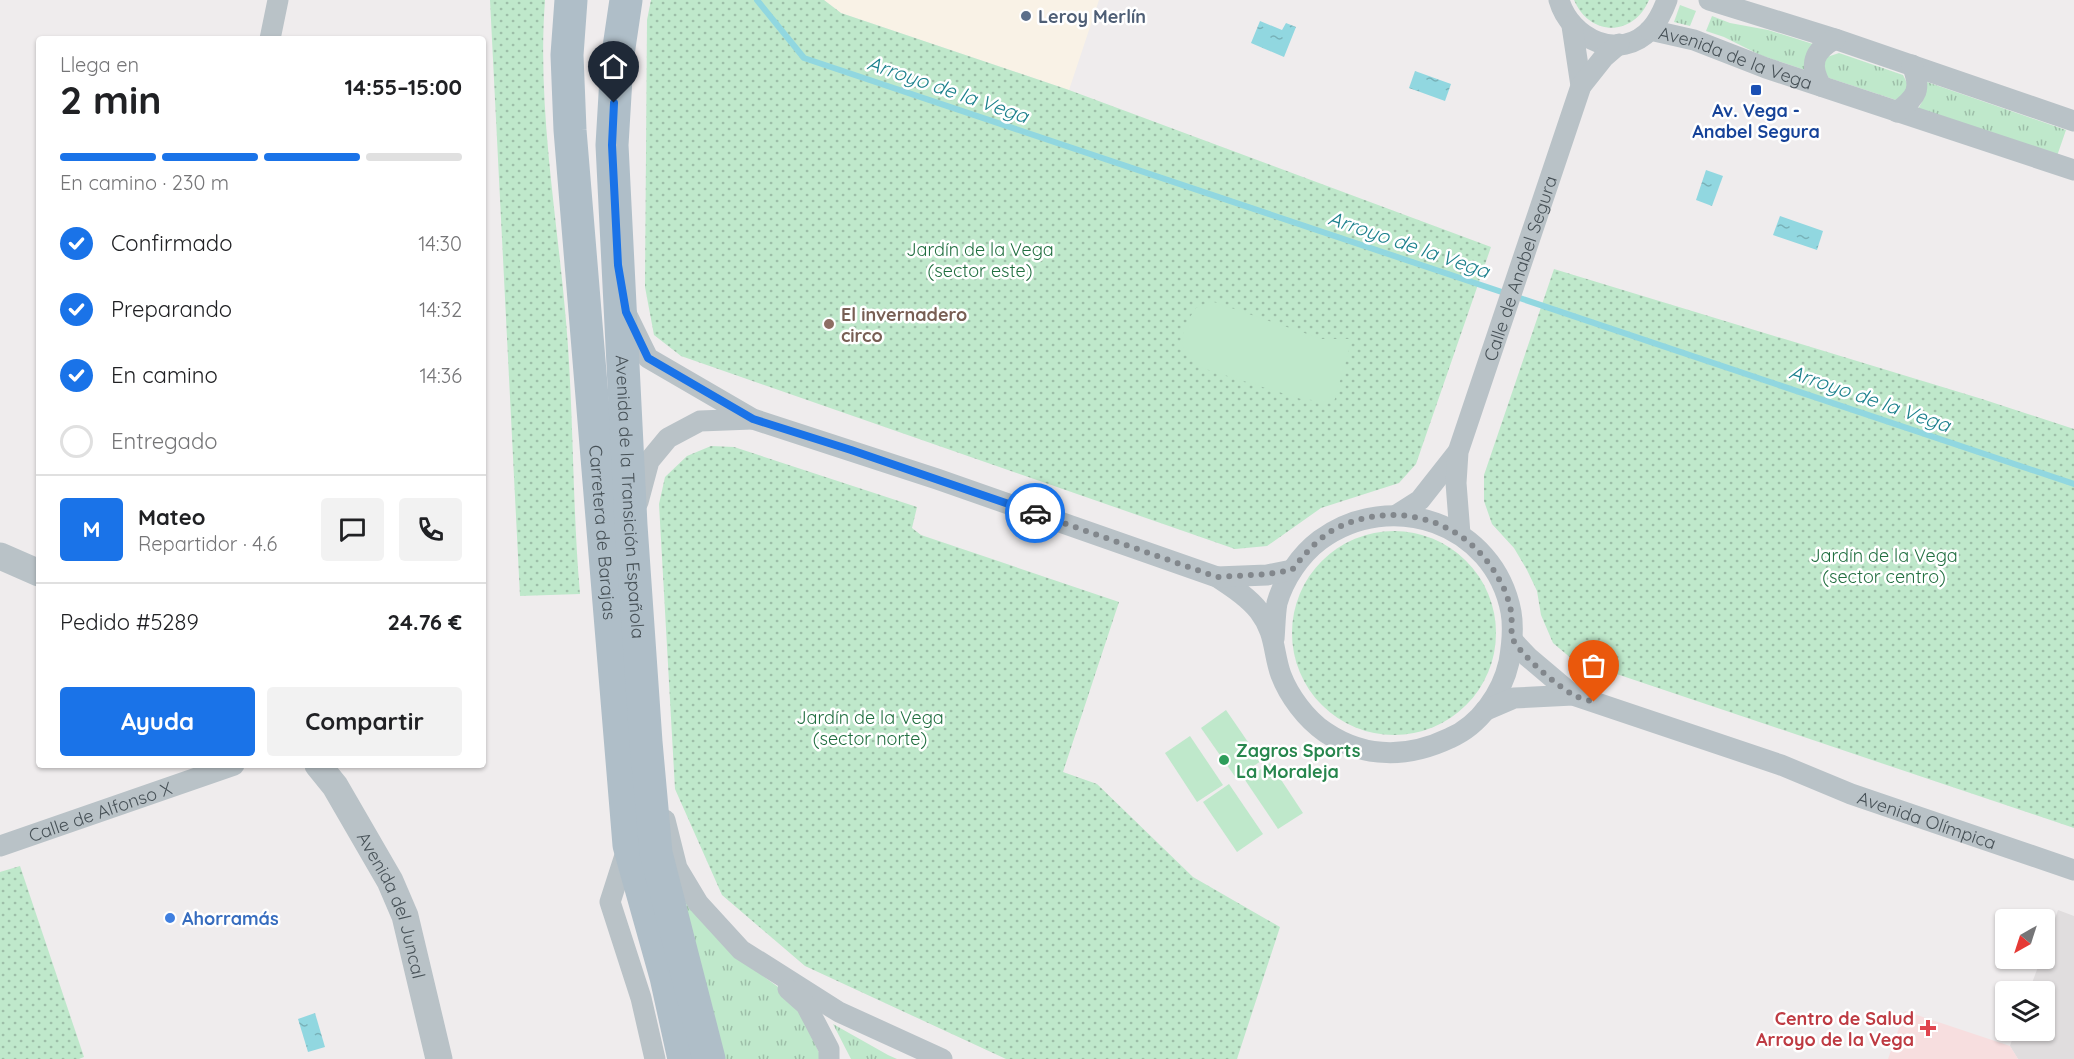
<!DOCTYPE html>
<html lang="es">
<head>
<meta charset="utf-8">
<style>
  body { margin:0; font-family:Quicksand,sans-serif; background:#f2f2f2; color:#202124; height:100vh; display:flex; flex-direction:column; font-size:22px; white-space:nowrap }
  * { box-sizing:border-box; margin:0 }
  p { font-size:20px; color:#757577 }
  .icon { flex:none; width:33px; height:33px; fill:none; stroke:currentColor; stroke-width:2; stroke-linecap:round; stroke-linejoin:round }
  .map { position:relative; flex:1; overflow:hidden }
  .sheet { position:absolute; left:36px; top:36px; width:450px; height:732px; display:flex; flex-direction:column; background:#fff; border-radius:6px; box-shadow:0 2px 4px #0004 }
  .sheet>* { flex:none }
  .needle { width:39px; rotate:219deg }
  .controls { position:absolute; left:1995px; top:909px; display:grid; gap:12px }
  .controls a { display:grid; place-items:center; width:60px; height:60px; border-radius:6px; background:#fff; box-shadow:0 2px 4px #0004; font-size:30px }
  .pin { position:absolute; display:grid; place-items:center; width:51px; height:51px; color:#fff; margin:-62px -26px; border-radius:50% 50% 50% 0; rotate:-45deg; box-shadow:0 0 6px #0007 }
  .pin .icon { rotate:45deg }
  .courier { position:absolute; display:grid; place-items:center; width:60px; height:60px; margin:-30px; border:4px solid #1a73e8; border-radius:50%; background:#fff; color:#222; box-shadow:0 2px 8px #0007 }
  .overview em { font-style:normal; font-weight:800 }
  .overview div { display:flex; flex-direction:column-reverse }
  .overview { display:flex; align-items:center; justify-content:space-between; height:102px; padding:0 24px }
  h1 { font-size:39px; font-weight:800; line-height:45px }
  .bar { display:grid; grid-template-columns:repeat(4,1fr); gap:9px 6px; align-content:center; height:72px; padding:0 24px }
  .bar i { height:8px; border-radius:4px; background:#e0e0e0 }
  .bar .current { background:#1a73e8 }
  .bar p { grid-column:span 4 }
  .line { display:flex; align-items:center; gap:15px; padding:0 24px; border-top:2px solid #e0e0e0 }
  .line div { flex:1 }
  .round { display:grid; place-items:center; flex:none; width:63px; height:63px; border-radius:6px; background:#f2f2f2 }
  ol { padding:0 24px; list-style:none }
  li { display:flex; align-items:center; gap:18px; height:66px }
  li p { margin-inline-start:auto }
  li .icon { padding:6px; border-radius:50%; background:#1a73e8; color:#fff; stroke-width:4 }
  li:last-child { color:#757577 }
  li i { width:33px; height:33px; border:3px solid #e0e0e0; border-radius:50% }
  .button { display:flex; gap:12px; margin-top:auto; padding:12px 24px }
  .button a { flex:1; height:69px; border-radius:6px; background:#1a73e8; color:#fff; font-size:24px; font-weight:800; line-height:69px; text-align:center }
  .button a+a { background:#f2f2f2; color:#202124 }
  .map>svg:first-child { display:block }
  .commercial { fill:#f9f2e6 }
  .education { fill:#e0ddde }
  .medical { fill:#f7dedf }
  .grass { fill:url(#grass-tufts) }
  .park { fill:url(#park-dots) }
  .pitch { fill:#bfe8cb }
  .water { fill:url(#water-ripples) }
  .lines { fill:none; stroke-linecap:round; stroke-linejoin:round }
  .stream { stroke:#91d7e0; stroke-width:6 }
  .minor { stroke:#b9c2c7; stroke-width:21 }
  .tertiary { stroke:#b9c2c7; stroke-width:27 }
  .primary { stroke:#afbec8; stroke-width:33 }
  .done { stroke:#82878c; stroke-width:6; stroke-dasharray:0 10.8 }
  .route { stroke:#1a73e8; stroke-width:8 }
  .service-dot { fill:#5c6f8a; stroke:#fff; stroke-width:2 }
  .transit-dot { fill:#1a4fb4; stroke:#fff; stroke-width:2 }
  .education-dot { fill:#8d6e63; stroke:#fff; stroke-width:2 }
  .leisure-dot { fill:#2e9e5b; stroke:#fff; stroke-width:2 }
  .shop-dot { fill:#3f7fe0; stroke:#fff; stroke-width:2 }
  .health-dot { fill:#e0444e; stroke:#fff; stroke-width:2 }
  .labels { text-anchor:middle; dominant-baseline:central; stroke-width:5; stroke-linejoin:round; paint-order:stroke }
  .service-label { font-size:18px; font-weight:bold; fill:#4e5e75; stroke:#fff; text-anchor:start }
  .street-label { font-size:18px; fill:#475157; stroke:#fff }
  .transit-label { font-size:18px; font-weight:bold; fill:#164399; stroke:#fff }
  .park-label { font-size:18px; fill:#216f40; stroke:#fff }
  .education-label { font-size:18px; font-weight:bold; fill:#785e54; stroke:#fff; text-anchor:start }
  .leisure-label { font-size:18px; font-weight:bold; fill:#27864d; stroke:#fff; text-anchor:start }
  .shop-label { font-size:18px; font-weight:bold; fill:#366cbe; stroke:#fff; text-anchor:start }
  .health-label { font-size:18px; font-weight:bold; fill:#be3a42; stroke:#fff; text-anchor:end }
  .water-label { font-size:20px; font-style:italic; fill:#1c818d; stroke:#fff }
</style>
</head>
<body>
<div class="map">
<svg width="2074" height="1059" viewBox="0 0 2074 1059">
  <defs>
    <pattern id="grass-tufts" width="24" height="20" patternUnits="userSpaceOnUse" patternTransform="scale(1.5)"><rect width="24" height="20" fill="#bfe8cb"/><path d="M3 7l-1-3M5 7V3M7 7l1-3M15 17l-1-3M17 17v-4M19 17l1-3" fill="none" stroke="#9dbea8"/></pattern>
    <pattern id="park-dots" width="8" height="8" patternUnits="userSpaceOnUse" patternTransform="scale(1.5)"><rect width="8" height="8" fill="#bfe8cb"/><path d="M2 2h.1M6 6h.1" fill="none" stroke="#9dbea8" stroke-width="1.8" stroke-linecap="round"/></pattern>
    <pattern id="water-ripples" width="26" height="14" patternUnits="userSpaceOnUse" patternTransform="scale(1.5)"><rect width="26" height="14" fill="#91d7e0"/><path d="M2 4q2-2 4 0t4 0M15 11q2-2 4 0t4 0" fill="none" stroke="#78b1b8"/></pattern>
  </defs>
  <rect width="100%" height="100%" fill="#efeced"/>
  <polygon class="commercial" points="824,0 1099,0 1069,90 841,13"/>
  <polygon class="education" points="2058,910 2074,916 2074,1059 2018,1059 2010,1046 2015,1031 2044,1030 2044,992 2029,991 2041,959 2044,958 2045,948"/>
  <polygon class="medical" points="1905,1011 2010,1046 2018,1059 1888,1059"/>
  <g class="grass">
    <polygon points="1680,5 1696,11 1690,26 1674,22"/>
    <polygon points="1712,16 1730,23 1768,30 1813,44 1805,70 1760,55 1724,37 1706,31"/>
    <polygon points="1839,53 1903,75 1908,85 1907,92 1896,100 1829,78 1825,75 1823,62 1827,57"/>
    <polygon points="1927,82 2066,130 2057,156 1918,109 1922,102"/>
    <polygon points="669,867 763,976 785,992 803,1017 822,1059 722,1059"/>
    <polygon points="833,1024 888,1055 897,1059 851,1059"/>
  </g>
  <g class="park">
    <path d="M 490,0 L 545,0 C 537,107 557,215 566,321 C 574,412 572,503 580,594 L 520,596 Z"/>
    <polygon points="651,0 824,0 841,13 1069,90 1491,247 1416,464 1399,483 1321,508 1267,546 1235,549 681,356 654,335 645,287 647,20"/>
    <path d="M 1574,0 L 1649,0 C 1633,37 1590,37 1574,0 Z"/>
    <polygon points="1554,269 1982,399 2074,429 2074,828 1572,659 1553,643 1541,615 1537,591 1527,570 1514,548 1492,524 1484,501 1484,475"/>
    <polygon points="711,446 734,447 917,507 912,528 921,535 1119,602 1063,772 1097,784 1193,877 1280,927 1237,1059 1006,1059 805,966 722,895 675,789 659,504 665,477 687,456"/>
    <circle cx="1394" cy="633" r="102"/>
    <polygon points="20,866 84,1057 79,1059 0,1059 0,872"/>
  </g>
  <g class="pitch">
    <polygon points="1211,301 1322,339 1352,339 1334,402 1301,399 1196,366 1182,345 1184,326 1196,308"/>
    <polygon points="1226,710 1261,761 1236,778 1201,728"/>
    <polygon points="1190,736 1223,785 1197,802 1165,753"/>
    <polygon points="1270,763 1303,813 1278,829 1245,780"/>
    <polygon points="1229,784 1263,834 1237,852 1203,802"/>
  </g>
  <g class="water">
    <polygon points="1260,21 1282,30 1286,23 1296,27 1284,57 1251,43"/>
    <polygon points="1415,71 1451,84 1445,101 1409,88"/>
    <polygon points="1706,170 1723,176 1712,206 1696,200"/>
    <polygon points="1780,216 1823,231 1817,250 1773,235"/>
    <polygon points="315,1013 325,1047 308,1052 298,1019"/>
  </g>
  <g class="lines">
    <polyline class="stream" points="757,0 804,58 2074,484"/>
    <g class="minor">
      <path d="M 1559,0 C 1570,39 1620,63 1651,29 C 1659,20 1663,11 1667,0"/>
      <polyline points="1709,0 1835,39 2074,121"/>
      <polyline points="1572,26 1581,86"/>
      <path id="s1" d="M 1650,30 L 1694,40 L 1766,68 L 2074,170"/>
      <polyline points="270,39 278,0"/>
      <path d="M 1821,86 C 1809,65 1813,51 1835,39"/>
      <path d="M 1897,112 C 1917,97 1922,89 1912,65"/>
      <path d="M 626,313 L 648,358 L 753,419 L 937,479 L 1217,577 C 1232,587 1248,597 1259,611 C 1276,633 1273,653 1281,675 C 1289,696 1306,719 1325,732 C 1365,759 1408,758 1450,738 C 1480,725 1502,693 1509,662 C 1512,645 1514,629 1511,612 C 1494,523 1391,488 1320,540 C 1300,555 1284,579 1277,603 C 1275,614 1275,628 1274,639"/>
      <polyline points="638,502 649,461 668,438 700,421 752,419"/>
      <polyline points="1398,514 1420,500 1457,453"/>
      <path id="s2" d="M 1460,534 L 1456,483 L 1458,452 L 1581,86 L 1604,57 L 1619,44"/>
      <polyline points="1217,577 1267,575 1292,570"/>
      <polyline points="1513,641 1528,657 1573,695"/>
      <path id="s3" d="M 1486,710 L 1514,698 L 1573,695 L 1781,765 L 1851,794 L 2074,870"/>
      <polyline points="665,820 677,868 698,903 741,950 839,1012 942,1059"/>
      <path id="s4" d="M 0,846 L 234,765"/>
      <polyline points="628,846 610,902 641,998 655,1059"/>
      <polyline points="788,989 806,1005 829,1049 829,1059"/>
    </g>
    <g class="tertiary">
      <polyline points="0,556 39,573"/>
      <path id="s5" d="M 318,765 L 335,786 L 390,881 L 405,916 L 439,1059"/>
    </g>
    <g class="primary">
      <path id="s6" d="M 571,0 L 567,55 L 570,130 L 629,845 L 666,977 L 684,1059"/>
      <path id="s7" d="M 626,0 L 617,61 L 612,145 L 631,525 L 646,742 L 656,853 L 709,1059"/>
    </g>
  </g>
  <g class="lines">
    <path class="done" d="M 1035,513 L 1217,577 L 1268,574 L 1292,570 C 1304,555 1317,539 1335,529 C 1396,498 1468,520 1500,581 C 1505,589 1509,601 1511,611 C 1513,621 1509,635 1515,643 C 1526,659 1555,684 1573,695 C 1579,698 1587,700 1594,702"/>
    <polyline class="route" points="614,103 612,145 618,265 626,312 648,358 753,419 851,450 1035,513"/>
  </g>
  <circle class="service-dot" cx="1026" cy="16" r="6"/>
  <rect class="transit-dot" x="1750" y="84" width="12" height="12" rx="3"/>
  <circle class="education-dot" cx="829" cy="324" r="6"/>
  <circle class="leisure-dot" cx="1224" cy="760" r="6"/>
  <circle class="shop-dot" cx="170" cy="918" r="6"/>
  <path class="health-dot" d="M1925 1019h6v6h6v6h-6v6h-6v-6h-6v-6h6z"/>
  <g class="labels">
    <g class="service-label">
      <text x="1038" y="16">Leroy Merlín</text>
    </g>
    <g class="street-label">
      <text stroke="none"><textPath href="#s1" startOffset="90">Avenida de la Vega</textPath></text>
      <text stroke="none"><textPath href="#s2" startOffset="276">Calle de Anabel Segura</textPath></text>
      <text stroke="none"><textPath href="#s7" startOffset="498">Avenida de la Transición Española</textPath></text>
      <text stroke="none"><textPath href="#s6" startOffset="534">Carretera de Barajas</textPath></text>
      <text stroke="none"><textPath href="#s4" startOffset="106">Calle de Alfonso X</textPath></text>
      <text stroke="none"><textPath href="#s3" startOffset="465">Avenida Olímpica</textPath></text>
      <text stroke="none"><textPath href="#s5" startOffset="160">Avenida del Juncal</textPath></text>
    </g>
    <g class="transit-label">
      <text x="1756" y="110">Av. Vega -<tspan x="1756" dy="21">Anabel Segura</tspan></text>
    </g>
    <g class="park-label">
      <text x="980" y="249">Jardín de la Vega<tspan x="980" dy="21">(sector este)</tspan></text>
      <text x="1884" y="555">Jardín de la Vega<tspan x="1884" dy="21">(sector centro)</tspan></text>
      <text x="870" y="717">Jardín de la Vega<tspan x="870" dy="21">(sector norte)</tspan></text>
    </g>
    <g class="education-label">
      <text x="841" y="314">El invernadero<tspan x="841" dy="21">circo</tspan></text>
    </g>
    <g class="leisure-label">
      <text x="1236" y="750">Zagros Sports<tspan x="1236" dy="21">La Moraleja</tspan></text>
    </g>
    <g class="shop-label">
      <text x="182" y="918">Ahorramás</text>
    </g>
    <g class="health-label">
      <text x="1914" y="1018">Centro de Salud<tspan x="1914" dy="21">Arroyo de la Vega</tspan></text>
    </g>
    <g class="water-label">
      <text transform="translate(948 89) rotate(19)">Arroyo de la Vega</text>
      <text transform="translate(1409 244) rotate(19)">Arroyo de la Vega</text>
      <text transform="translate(1870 398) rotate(19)">Arroyo de la Vega</text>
    </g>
  </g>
</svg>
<div class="controls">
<a><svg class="needle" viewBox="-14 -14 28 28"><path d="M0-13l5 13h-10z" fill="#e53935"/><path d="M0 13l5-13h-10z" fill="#757577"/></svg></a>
<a><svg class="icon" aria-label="layers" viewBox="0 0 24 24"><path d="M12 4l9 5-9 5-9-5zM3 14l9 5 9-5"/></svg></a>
</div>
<div class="pin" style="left:1594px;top:702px;background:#ea580c"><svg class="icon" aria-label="bag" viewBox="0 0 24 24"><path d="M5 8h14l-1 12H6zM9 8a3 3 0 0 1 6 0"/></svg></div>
<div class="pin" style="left:614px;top:103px;background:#1f2937"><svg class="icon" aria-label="home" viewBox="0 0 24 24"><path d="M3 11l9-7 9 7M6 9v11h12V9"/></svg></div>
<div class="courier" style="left:1035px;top:513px"><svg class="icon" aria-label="car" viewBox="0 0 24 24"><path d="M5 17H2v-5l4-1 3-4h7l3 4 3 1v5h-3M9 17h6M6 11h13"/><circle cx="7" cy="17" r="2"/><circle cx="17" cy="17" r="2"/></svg></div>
<section class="sheet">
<div class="overview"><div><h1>2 min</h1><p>Llega en</p></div><em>14:55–15:00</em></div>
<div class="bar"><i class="current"></i><i class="current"></i><i class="current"></i><i></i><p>En camino · 230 m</p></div>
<ol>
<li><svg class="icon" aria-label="check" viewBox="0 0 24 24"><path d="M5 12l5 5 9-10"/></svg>Confirmado<p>14:30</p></li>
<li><svg class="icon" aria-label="check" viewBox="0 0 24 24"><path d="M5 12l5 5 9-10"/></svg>Preparando<p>14:32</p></li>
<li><svg class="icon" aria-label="check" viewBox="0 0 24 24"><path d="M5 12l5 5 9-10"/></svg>En camino<p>14:36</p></li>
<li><i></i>Entregado</li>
</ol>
<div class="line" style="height:108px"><b class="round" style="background:#1a73e8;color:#fff">M</b><div><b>Mateo</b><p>Repartidor · 4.6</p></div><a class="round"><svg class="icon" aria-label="chat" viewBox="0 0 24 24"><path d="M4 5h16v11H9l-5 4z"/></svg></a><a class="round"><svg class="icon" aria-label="phone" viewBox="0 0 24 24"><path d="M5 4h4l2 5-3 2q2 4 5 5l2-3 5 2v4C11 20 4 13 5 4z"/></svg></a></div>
<div class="line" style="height:78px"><div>Pedido #5289</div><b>24.76 €</b></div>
<div class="button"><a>Ayuda</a><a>Compartir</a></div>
</section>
</div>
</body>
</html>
